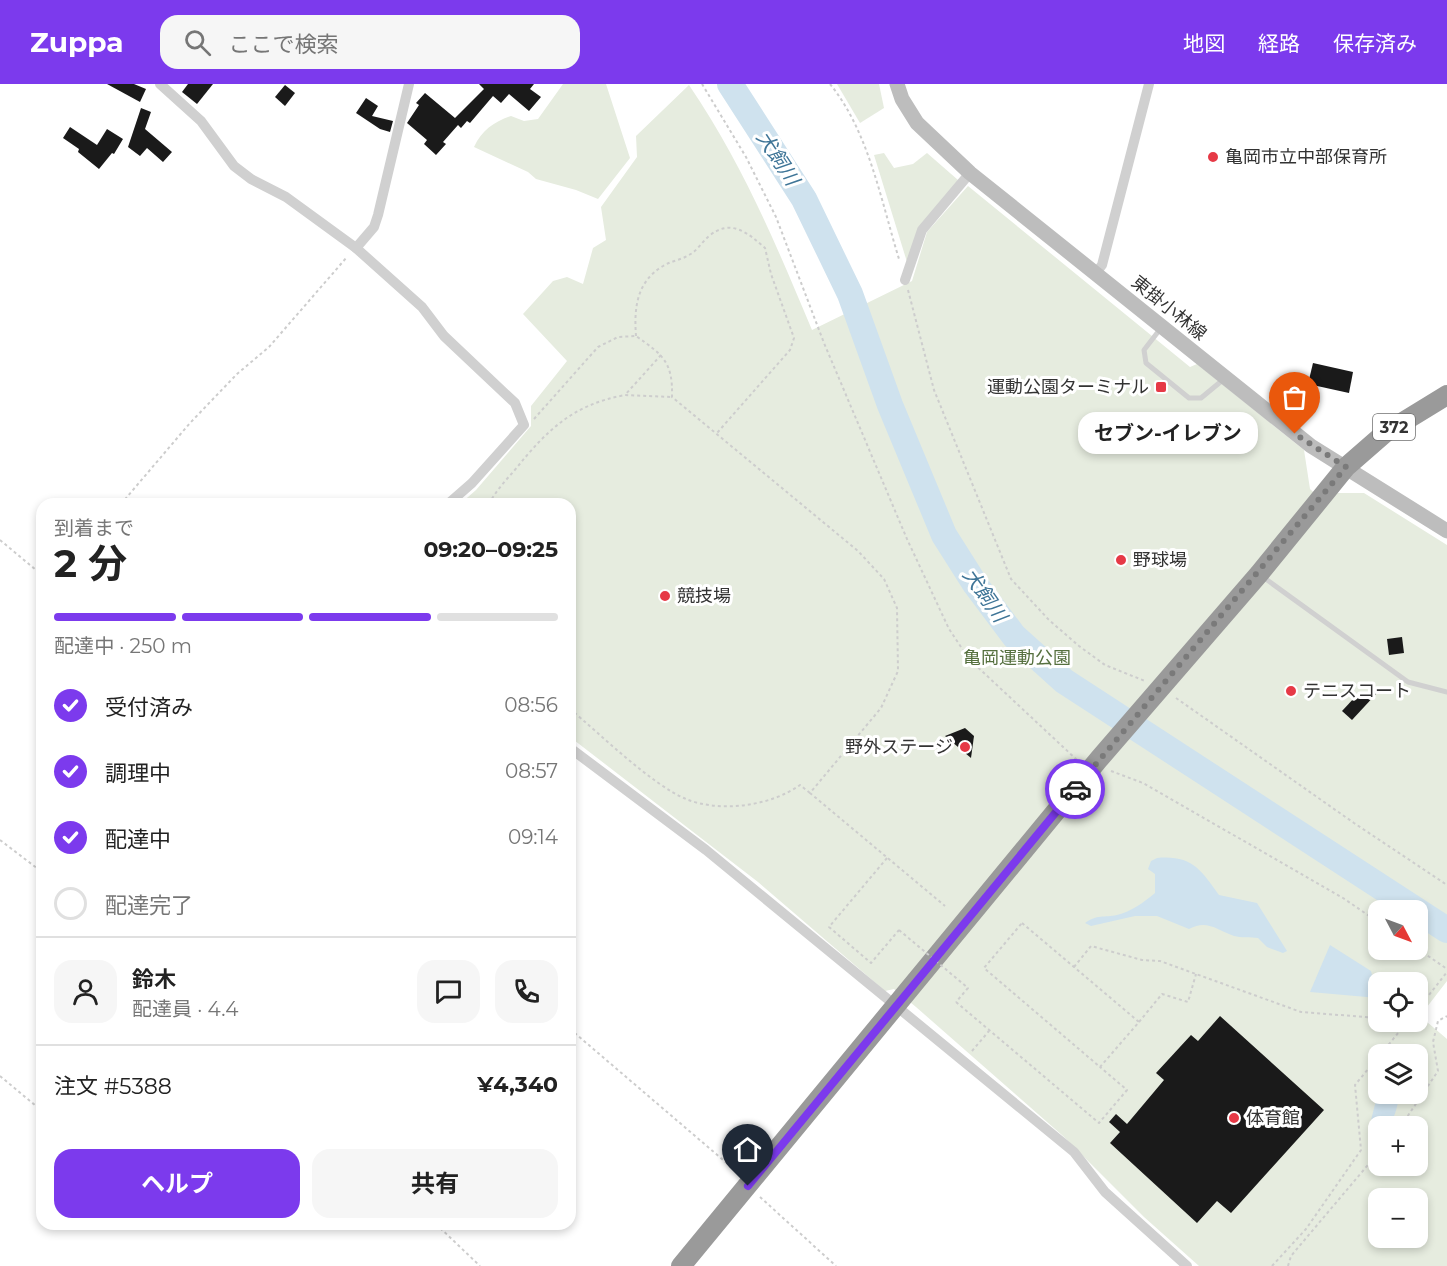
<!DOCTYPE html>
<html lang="ja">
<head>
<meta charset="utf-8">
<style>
  body { margin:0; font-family:Montserrat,"Noto Sans JP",sans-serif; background:#f6f6f6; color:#222; height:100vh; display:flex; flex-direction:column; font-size:22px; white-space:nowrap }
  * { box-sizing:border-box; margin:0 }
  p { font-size:20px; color:#767676 }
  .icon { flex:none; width:33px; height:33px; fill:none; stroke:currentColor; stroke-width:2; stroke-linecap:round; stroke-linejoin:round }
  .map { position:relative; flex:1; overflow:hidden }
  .details { position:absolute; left:36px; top:414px; width:540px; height:732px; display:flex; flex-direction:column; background:#fff; border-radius:18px; box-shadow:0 3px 9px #0003 }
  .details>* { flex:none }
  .needle { width:39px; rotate:131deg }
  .fabs { position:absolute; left:1368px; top:816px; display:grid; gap:12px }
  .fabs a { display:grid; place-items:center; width:60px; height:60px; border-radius:12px; background:#fff; box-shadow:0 3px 9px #0003; font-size:30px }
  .pin { position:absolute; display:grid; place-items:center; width:51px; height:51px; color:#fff; margin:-62px -26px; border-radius:50% 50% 50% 0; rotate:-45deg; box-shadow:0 0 6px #0007 }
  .pin .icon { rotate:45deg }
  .courier { position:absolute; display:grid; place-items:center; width:60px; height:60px; margin:-30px; border:4px solid #7c3aed; border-radius:50%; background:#fff; color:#222; box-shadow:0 2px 8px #0007 }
  .bubble { position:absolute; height:42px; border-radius:18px; background:#fff; box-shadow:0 3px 9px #0003; font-size:20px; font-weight:700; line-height:42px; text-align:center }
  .headline em { font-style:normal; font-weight:700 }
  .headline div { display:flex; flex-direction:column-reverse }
  .headline { display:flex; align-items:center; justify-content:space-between; height:102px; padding:0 18px }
  h1 { font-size:39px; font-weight:700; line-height:45px }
  .bar { display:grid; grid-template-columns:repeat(4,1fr); gap:9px 6px; align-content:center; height:72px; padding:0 18px }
  .bar i { height:8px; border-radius:4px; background:#e0e0e0 }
  .bar .on { background:#7c3aed }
  .bar p { grid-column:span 4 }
  .line { display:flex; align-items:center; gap:15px; padding:0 18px; border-top:2px solid #e0e0e0 }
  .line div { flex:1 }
  .round { display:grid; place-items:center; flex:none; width:63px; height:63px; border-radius:18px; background:#f6f6f6 }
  ol { padding:0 18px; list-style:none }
  li { display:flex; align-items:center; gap:18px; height:66px }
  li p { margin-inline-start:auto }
  li .icon { padding:6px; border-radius:50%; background:#7c3aed; color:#fff; stroke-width:4 }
  li:last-child { color:#767676 }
  li i { width:33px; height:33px; border:3px solid #e0e0e0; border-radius:50% }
  .action { display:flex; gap:12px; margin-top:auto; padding:12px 18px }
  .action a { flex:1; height:69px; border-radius:18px; background:#7c3aed; color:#fff; font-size:24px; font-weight:700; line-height:69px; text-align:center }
  .action a+a { background:#f6f6f6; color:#222 }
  header { display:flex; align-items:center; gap:36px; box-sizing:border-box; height:84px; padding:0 30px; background:#7c3aed; color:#fff }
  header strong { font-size:28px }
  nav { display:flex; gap:33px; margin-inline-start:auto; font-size:21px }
  .search { width:420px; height:54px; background:#f6f6f6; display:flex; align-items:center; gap:15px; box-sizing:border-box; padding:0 21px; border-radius:18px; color:#767676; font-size:22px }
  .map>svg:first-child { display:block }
  .green { fill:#e6ecdf; fill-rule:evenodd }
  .water { fill:#cfe2ee }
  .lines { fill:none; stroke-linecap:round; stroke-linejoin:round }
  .river { stroke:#cfe2ee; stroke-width:26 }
  .building { fill:#1a1a1a }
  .path { stroke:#cdcdcd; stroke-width:2; stroke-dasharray:3 3; stroke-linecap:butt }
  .lane { stroke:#d0d0d0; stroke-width:5 }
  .street { stroke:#d0d0d0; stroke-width:10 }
  .secondary { stroke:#bdbdbd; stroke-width:15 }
  .highway { stroke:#9a9a9a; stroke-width:20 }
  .path-bridge { stroke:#cdcdcd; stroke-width:2; stroke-dasharray:3 3; stroke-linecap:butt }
  .done { stroke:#7a7a7a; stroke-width:6; stroke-dasharray:0 10.8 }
  .route { stroke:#7c3aed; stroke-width:8 }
  .poi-dot { fill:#e63946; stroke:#fff; stroke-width:2 }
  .labels { text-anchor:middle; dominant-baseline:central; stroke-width:6; stroke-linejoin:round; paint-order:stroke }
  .shield { fill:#fff; stroke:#707070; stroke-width:1.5 }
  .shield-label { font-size:16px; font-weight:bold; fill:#333 }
  .poi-label { font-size:18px; fill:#333; stroke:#fff; text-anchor:start }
  .street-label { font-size:18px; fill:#333; stroke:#fff }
  .park-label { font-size:18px; fill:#56703f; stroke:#fff }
  .water-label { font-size:20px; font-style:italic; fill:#3f7597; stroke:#fff }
</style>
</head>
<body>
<header>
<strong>Zuppa</strong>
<div class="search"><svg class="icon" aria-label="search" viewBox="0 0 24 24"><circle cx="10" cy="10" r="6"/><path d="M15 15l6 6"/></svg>ここで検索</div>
<nav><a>地図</a><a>経路</a><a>保存済み</a></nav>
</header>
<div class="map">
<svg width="1447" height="1182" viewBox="0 0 1447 1182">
  <rect width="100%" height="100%" fill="#fff"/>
  <g class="green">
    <path d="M 563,0 L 606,0 L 630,74 L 598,115 L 576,106 L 536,95 L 528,88 L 474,63 C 482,46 494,38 511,32 L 524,37 L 538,35 Z"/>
    <polygon points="837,0 879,0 884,24 860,39"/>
    <path d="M 689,1 C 743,81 775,158 812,246 L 912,197 L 927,148 L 968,102 L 1190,283 L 1197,280 L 1304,366 L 1310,405 L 1326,420 L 1336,409 L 1364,409 L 1447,461 L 1447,897 L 1420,932 L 1447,955 L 1447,1182 L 1199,1182 L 1144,1133 L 1063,1052 L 916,923 L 894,905 L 885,907 L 758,798 L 570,653 L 570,420 L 460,420 L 476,406 L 531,342 L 531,322 L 567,277 L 523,230 L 553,197 L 567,193 L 583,200 L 593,164 L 606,156 L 601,123 L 637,73 L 636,52 ZM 1378,826 L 1418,826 L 1418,866 L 1378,866 ZM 1378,898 L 1418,898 L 1418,938 L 1378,938 ZM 1378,970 L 1418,970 L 1418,1010 L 1378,1010 ZM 1378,1042 L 1418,1042 L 1418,1082 L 1378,1082 ZM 1378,1114 L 1418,1114 L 1418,1154 L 1378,1154 Z"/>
    <polygon points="884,69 894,84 913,80 927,69 958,96 907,178 874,71"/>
  </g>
  <g class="water">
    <path d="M 1157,774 C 1192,771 1201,786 1219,811 L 1257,819 L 1287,867 L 1283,869 L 1267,863 L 1258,854 C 1251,853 1241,854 1234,852 C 1217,846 1207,835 1189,845 L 1157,832 L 1135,832 L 1091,842 L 1085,839 C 1097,830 1104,834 1117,831 C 1131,828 1144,818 1155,809 L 1155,790 L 1148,785 L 1151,777 Z"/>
    <polygon points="1330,861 1371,887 1378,914 1310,908"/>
    <path d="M 1378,1009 L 1400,1010 C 1396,1026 1393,1054 1371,1036 Z"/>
  </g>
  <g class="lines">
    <polyline class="river" points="730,0 804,115 850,210 890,321 944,451 975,500 1014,552 1064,597 1447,846"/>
  </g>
  <g class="building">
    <polygon points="107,0 134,0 146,5 140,18"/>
    <polygon points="188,0 213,0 197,20 182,8"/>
    <polygon points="479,0 534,0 530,5 541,13 529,27 509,10 501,19 493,12 470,39 467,37 461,44 458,41 443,58 446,60 436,71 424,60 427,56 407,39 419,21 416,19 425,9 455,34 484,5"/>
    <polygon points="285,1 295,9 285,22 275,13"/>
    <polygon points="366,14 378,22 372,32 393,37 390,48 380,45 356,29"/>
    <polygon points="141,24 151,28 145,45 172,68 163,78 147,64 140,72 128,63"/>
    <polygon points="70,43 97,61 107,45 123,55 114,70 112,69 99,85 78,68 79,65 63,54"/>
    <polygon points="1313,279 1353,288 1349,309 1308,300"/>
    <polygon points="1402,553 1404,569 1389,571 1387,555"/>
    <polygon points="1377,609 1352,636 1342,627 1356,612"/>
    <polygon points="965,644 974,652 971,674 945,652"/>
    <polygon points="1220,932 1324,1026 1231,1129 1217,1117 1197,1139 1110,1059 1120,1048 1109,1038 1116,1030 1127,1040 1164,996 1156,989 1191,951 1198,957"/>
  </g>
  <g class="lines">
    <g class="path">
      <polyline points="702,0 746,73 776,133 824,259 907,455 949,545 969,575 1077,676"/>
      <path d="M 830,0 C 869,48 881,117 899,175"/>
      <polyline points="908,206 934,306 1011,495 1049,536 1079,562 1105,581 1145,597"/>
      <path d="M 636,252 C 634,225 636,198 663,182 C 671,177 681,176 689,171 C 697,167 702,158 709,152 C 731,134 748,149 765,164 L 771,190 L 794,254 L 790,266 L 717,349"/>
      <polyline points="661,271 625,311 672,313"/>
      <path d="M 534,335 L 598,263 L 618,253 L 636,252 C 663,271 673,278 672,313 L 858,467 L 884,495 L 897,524 L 898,587 L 881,624 L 810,709 L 945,822"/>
      <polyline points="121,420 190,339 237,290 269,263 347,173"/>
      <path d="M 489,420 C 495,408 505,397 514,387 C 547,346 572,321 625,311"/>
      <polyline points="0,456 42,491"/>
      <polyline points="1176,614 1354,739 1447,801"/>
      <path d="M 570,625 C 600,650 652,701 686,715 C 720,729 771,722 800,701 L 810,709"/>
      <polyline points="1111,687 1143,699 1343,814 1378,838"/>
      <polyline points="0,756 42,788"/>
      <polyline points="887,774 829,843 871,879 899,846"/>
      <polygon points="1022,839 1139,938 1100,983 984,884"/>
      <polyline points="1418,865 1447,885"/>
      <polyline points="1074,883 1091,862 1142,876 1160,877 1301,928 1378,934"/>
      <polyline points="956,918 1099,1039 1127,1006 1100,983"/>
      <polyline points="1418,925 1447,888"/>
      <polyline points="1139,938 1162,910 1188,918 1196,890"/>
      <polyline points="570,945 736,1087"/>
      <polyline points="972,967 989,947"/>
      <polyline points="1381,970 1407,938"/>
      <polyline points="0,992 42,1027"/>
      <polyline points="1401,1042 1438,987 1433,958 1438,937 1447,932"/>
      <polyline points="760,1113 836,1182"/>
      <polyline points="436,1140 480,1182"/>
      <polyline points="1272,1182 1306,1145 1361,1066 1355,1001 1378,973"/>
      <polyline points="1288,1182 1291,1172 1378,1069"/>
    </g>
    <g class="lane">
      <polyline points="1161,244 1144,266 1146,279 1189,314 1201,314 1224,295"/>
      <polyline points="1263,493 1408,598 1447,608"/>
    </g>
    <g class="street">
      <polyline points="160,0 201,37 234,82 251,95 286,113 356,164 422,223 444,252 515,319 524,341 472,399 448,420"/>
      <polyline points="356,164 374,143 378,131 409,0"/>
      <polyline points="1095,190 1102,181 1149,0"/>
      <polyline points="905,196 922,146 970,89"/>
      <polyline points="570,664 706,766 1074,1068 1105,1108 1187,1182"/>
    </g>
    <polyline class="secondary" points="897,0 902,15 917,39 970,89 1311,362 1447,447"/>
    <polyline class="highway" points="681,1182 1099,675 1259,490 1346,383 1385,349 1447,311"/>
    <polyline class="path-bridge" points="899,846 968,904 956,918"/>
  </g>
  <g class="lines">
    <polyline class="done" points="1075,705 1346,383 1295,350"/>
    <polyline class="route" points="748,1102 1075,705"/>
  </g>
  <g class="poi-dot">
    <circle cx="1213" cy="73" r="6"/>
    <rect x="1155" y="297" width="12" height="12" rx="3"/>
    <circle cx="1121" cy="476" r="6"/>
    <circle cx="665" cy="512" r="6"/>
    <circle cx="1291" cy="607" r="6"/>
    <circle cx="965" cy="663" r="6"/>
    <circle cx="1234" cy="1034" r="6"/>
  </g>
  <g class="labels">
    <rect class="shield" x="1373" y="330" width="42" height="26" rx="4.5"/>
    <g class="shield-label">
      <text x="1394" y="343">372</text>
    </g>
    <g class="poi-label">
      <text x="1225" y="73">亀岡市立中部保育所</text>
      <text x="1149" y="303" text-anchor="end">運動公園ターミナル</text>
      <text x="1133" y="476">野球場</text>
      <text x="677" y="512">競技場</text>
      <text x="1303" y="607">テニスコート</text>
      <text x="953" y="663" text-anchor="end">野外ステージ</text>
      <text x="1246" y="1034">体育館</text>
    </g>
    <g class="street-label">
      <text transform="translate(1169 224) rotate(39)">東掛小林線</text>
    </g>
    <g class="park-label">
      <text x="1017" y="574">亀岡運動公園</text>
    </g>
    <g class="water-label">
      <text transform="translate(778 74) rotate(57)">犬飼川</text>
      <text transform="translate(985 511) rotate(55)">犬飼川</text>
    </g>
  </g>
</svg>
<div class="fabs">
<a><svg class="needle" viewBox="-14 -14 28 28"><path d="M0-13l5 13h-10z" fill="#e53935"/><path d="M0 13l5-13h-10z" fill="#767676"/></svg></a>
<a><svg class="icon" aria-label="locate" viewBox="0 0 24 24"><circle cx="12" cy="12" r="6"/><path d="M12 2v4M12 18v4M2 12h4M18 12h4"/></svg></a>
<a><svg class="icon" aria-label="layers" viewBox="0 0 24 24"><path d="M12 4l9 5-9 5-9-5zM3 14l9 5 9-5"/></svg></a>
<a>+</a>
<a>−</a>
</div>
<div class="pin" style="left:1295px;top:350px;background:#ea580c"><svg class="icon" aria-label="bag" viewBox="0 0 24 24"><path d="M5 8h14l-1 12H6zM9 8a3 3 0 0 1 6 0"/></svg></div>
<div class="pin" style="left:748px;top:1102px;background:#1f2937"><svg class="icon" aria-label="home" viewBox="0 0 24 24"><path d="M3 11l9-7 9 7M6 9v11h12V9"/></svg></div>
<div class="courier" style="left:1075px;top:705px"><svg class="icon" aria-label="car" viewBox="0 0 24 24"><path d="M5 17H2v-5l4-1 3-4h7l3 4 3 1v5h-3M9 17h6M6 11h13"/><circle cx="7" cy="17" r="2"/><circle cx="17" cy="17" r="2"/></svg></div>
<div class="bubble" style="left:1078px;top:328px;width:180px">セブン-イレブン</div>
<section class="details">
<div class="headline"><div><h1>2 分</h1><p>到着まで</p></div><em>09:20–09:25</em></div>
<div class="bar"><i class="on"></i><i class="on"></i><i class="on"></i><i></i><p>配達中 · 250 m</p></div>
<ol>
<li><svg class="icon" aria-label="check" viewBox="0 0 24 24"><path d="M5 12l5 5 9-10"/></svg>受付済み<p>08:56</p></li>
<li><svg class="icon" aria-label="check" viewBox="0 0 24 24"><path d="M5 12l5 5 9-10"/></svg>調理中<p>08:57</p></li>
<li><svg class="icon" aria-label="check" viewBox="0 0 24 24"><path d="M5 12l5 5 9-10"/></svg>配達中<p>09:14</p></li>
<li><i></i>配達完了</li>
</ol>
<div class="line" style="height:108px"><a class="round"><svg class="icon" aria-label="person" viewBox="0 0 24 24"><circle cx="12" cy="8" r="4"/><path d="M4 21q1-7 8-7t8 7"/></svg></a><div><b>鈴木</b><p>配達員 · 4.4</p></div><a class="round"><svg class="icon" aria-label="chat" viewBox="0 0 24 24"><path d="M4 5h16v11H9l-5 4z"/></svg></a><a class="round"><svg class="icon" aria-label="phone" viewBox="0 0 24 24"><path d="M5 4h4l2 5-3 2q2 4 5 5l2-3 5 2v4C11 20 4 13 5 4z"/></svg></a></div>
<div class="line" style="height:78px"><div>注文 #5388</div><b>¥4,340</b></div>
<div class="action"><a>ヘルプ</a><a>共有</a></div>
</section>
</div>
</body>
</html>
